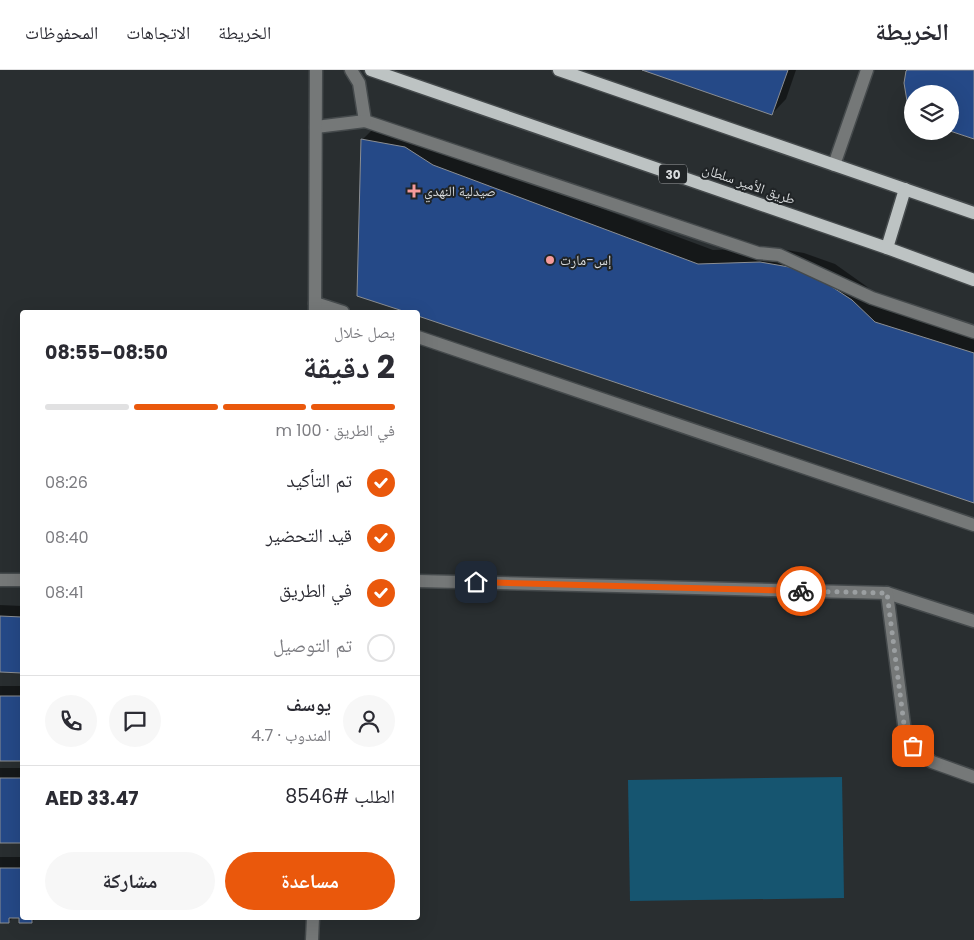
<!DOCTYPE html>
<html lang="ar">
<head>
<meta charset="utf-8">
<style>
  body { margin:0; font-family:Poppins,"Noto Naskh Arabic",sans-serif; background:#f7f7f7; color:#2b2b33; direction:rtl; height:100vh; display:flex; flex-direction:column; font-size:19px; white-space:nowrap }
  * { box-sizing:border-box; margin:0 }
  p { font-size:16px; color:#7c7c81 }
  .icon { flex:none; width:28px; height:28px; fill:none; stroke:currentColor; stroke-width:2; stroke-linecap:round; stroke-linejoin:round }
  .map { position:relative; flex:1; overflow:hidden; direction:ltr }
  .sheet { position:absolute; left:20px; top:240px; width:400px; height:610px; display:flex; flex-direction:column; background:#fff; border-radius:5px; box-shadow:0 5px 20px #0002; direction:rtl }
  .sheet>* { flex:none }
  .fabs { position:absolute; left:904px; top:15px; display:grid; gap:10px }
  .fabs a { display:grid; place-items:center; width:55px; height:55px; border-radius:50%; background:#fff; box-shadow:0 5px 20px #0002; font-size:25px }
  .pin { position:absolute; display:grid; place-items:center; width:42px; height:42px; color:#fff; margin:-21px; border-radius:10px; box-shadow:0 2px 8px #0006 }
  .courier { position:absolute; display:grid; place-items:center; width:50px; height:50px; margin:-25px; border:4px solid #ea580c; border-radius:50%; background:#fff; color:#222; box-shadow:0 1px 6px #0007 }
  .head em { font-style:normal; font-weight:700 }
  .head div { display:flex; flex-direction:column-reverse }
  .head { display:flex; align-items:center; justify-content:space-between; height:85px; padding:0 25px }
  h1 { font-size:32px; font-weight:700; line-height:38px }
  .bar { display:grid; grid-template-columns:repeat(4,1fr); gap:8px 5px; align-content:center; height:60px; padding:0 25px }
  .bar i { height:6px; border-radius:4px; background:#e1e1e2 }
  .bar .selected { background:#ea580c }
  .bar p { grid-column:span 4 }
  .line { display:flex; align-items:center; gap:12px; padding:0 25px; border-top:1px solid #e1e1e2 }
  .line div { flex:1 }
  .round { display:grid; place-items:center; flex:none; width:52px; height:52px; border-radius:26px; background:#f7f7f7 }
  ol { padding:0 25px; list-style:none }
  li { display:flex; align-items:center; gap:15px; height:55px }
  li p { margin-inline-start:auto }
  li .icon { padding:5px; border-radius:50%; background:#ea580c; color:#fff; stroke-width:4 }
  li:last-child { color:#7c7c81 }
  li i { width:28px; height:28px; border:2px solid #e1e1e2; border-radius:50% }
  .primary-button { display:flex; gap:10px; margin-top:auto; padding:10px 25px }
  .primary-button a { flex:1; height:58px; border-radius:30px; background:#ea580c; color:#fff; font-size:20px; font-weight:700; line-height:58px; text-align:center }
  .primary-button a+a { background:#f7f7f7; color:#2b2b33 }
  header { display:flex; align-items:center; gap:30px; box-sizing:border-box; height:70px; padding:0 25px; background:#fff; border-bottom:1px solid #e1e1e2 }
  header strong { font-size:24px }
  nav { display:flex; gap:28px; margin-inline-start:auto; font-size:18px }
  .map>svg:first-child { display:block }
  .pitch { fill:#165570 }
  .shadow { fill:#0007 }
  .building { fill:#254987; stroke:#8b8e92 }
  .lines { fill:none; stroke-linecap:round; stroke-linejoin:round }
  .minor-casing { stroke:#454a4c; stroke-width:15 }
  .major-casing { stroke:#454a4c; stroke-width:15 }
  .minor { stroke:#757878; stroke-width:12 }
  .major { stroke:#bdc3c3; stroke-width:12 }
  .done { stroke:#9b9fa1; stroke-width:5; stroke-dasharray:0 9 }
  .route { stroke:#ea580c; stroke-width:6 }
  .poi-dot { fill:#f59b9b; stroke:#202426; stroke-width:2 }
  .labels { text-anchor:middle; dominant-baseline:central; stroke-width:4; stroke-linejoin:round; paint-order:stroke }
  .shield { fill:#202426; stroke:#a2a5a7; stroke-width:1 }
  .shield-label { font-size:12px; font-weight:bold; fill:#d9dcde }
  .street-label { font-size:14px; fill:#d9dcde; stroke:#202426 }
  .poi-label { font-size:14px; fill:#d9dcde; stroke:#202426; text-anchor:start }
</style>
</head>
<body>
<header>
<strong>الخريطة</strong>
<nav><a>الخريطة</a><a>الاتجاهات</a><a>المحفوظات</a></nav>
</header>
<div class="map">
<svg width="974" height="870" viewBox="0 0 974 870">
  <rect width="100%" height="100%" fill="#292e30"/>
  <polygon class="pitch" points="842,707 844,828 630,831 628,710"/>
  <g class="shadow">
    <polygon points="646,0 796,0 786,29 772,44"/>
    <polygon points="377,55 419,63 448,81 713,180 775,178 804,183 835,194 866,216 890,238 974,264 974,431 418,245 418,242 410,242 358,225 362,70"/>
    <polygon points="0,535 22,536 22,602 0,601"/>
    <rect x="0" y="616" width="22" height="74"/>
    <polygon points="0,698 22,698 22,771 21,772 0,772"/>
    <polygon points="0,787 22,787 22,848 36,848 32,852 20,852 20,847 14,847 8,852 0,852"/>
  </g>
  <g class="building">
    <polygon points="642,0 788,0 772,45"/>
    <polygon points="907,0 974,0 974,69 950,61 950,24 912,24 912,38 908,37 904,13 906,1"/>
    <polygon points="361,69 405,77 433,95 698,194 760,192 789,197 820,209 852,230 875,252 974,283 974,433 418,246 418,242 406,242 357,226"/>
    <polygon points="0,546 22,547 22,603 0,602"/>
    <rect x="0" y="626" width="22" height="65"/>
    <rect x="0" y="708" width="22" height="65"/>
    <polygon points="0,798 22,798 22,848 32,848 32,853 19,853 19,848 9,848 9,853 0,853"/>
  </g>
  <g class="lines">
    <g class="minor-casing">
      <g id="minor">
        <polyline points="351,0 359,13 365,51 758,183 779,185 872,228 974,262"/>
        <polyline points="316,57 365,51"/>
        <polyline points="834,95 867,0"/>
        <polyline points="315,233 343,242"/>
        <polyline points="315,242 316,0"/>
        <polyline points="418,267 974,455"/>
        <polyline points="0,510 22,510"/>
        <polyline points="418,511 887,523 974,551"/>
        <polyline points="887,523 905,662 913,676 932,692 974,707"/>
        <polyline points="312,870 313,848"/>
      </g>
    </g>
    <g class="major-casing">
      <g id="major">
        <polyline points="371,0 887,178 974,210"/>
        <polyline points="559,0 974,143"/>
        <polyline points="887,178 905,119"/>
      </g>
    </g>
    <use href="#minor" class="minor"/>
    <use href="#major" class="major"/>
  </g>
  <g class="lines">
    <polyline class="done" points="801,521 887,523 905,662 913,676"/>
    <polyline class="route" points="476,512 801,521"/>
  </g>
  <g class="poi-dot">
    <path d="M411.5 113.5h5v5h5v5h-5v5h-5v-5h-5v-5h5z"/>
    <circle cx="550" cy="190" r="5"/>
  </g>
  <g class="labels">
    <rect class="shield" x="659" y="94.5" width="28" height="19" rx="4"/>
    <g class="shield-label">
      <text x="673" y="104">30</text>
    </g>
    <g class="street-label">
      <text transform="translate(749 114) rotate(19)">طريق الأمير سلطان</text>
    </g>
    <g class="poi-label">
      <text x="424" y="121">صيدلية النهدي</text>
      <text x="560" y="190">إس-مارت</text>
    </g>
  </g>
</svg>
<div class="fabs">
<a><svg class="icon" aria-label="layers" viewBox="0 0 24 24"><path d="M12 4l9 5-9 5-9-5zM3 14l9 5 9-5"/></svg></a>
</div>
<div class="pin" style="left:913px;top:676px;background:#ea580c"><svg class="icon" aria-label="bag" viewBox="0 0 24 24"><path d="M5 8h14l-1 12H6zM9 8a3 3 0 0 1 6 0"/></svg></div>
<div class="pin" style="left:476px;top:512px;background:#1f2937"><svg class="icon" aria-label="home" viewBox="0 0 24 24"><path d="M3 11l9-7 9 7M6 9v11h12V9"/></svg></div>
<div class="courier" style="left:801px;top:521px"><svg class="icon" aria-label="bike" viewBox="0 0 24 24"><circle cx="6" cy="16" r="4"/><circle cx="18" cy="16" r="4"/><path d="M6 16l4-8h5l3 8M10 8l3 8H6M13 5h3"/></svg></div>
<section class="sheet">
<div class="head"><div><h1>2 دقيقة</h1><p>يصل خلال</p></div><em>08:50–08:55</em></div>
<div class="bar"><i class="selected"></i><i class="selected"></i><i class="selected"></i><i></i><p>في الطريق · 100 m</p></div>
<ol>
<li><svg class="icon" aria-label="check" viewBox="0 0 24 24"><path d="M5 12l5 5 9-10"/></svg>تم التأكيد<p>08:26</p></li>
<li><svg class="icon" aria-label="check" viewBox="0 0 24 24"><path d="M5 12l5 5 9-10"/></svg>قيد التحضير<p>08:40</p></li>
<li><svg class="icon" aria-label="check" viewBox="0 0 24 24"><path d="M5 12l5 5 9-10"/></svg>في الطريق<p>08:41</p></li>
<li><i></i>تم التوصيل</li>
</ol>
<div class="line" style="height:90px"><a class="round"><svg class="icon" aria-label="person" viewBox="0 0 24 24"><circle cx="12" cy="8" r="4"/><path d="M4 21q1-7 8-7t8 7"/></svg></a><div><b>يوسف</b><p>المندوب · 4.7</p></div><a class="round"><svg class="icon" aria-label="chat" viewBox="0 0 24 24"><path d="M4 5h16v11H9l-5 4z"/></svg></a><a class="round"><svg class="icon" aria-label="phone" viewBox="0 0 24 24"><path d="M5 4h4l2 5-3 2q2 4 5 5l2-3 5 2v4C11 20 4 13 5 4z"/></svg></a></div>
<div class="line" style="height:65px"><div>الطلب #8546</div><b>AED 33.47</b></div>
<div class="primary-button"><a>مساعدة</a><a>مشاركة</a></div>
</section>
</div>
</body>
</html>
